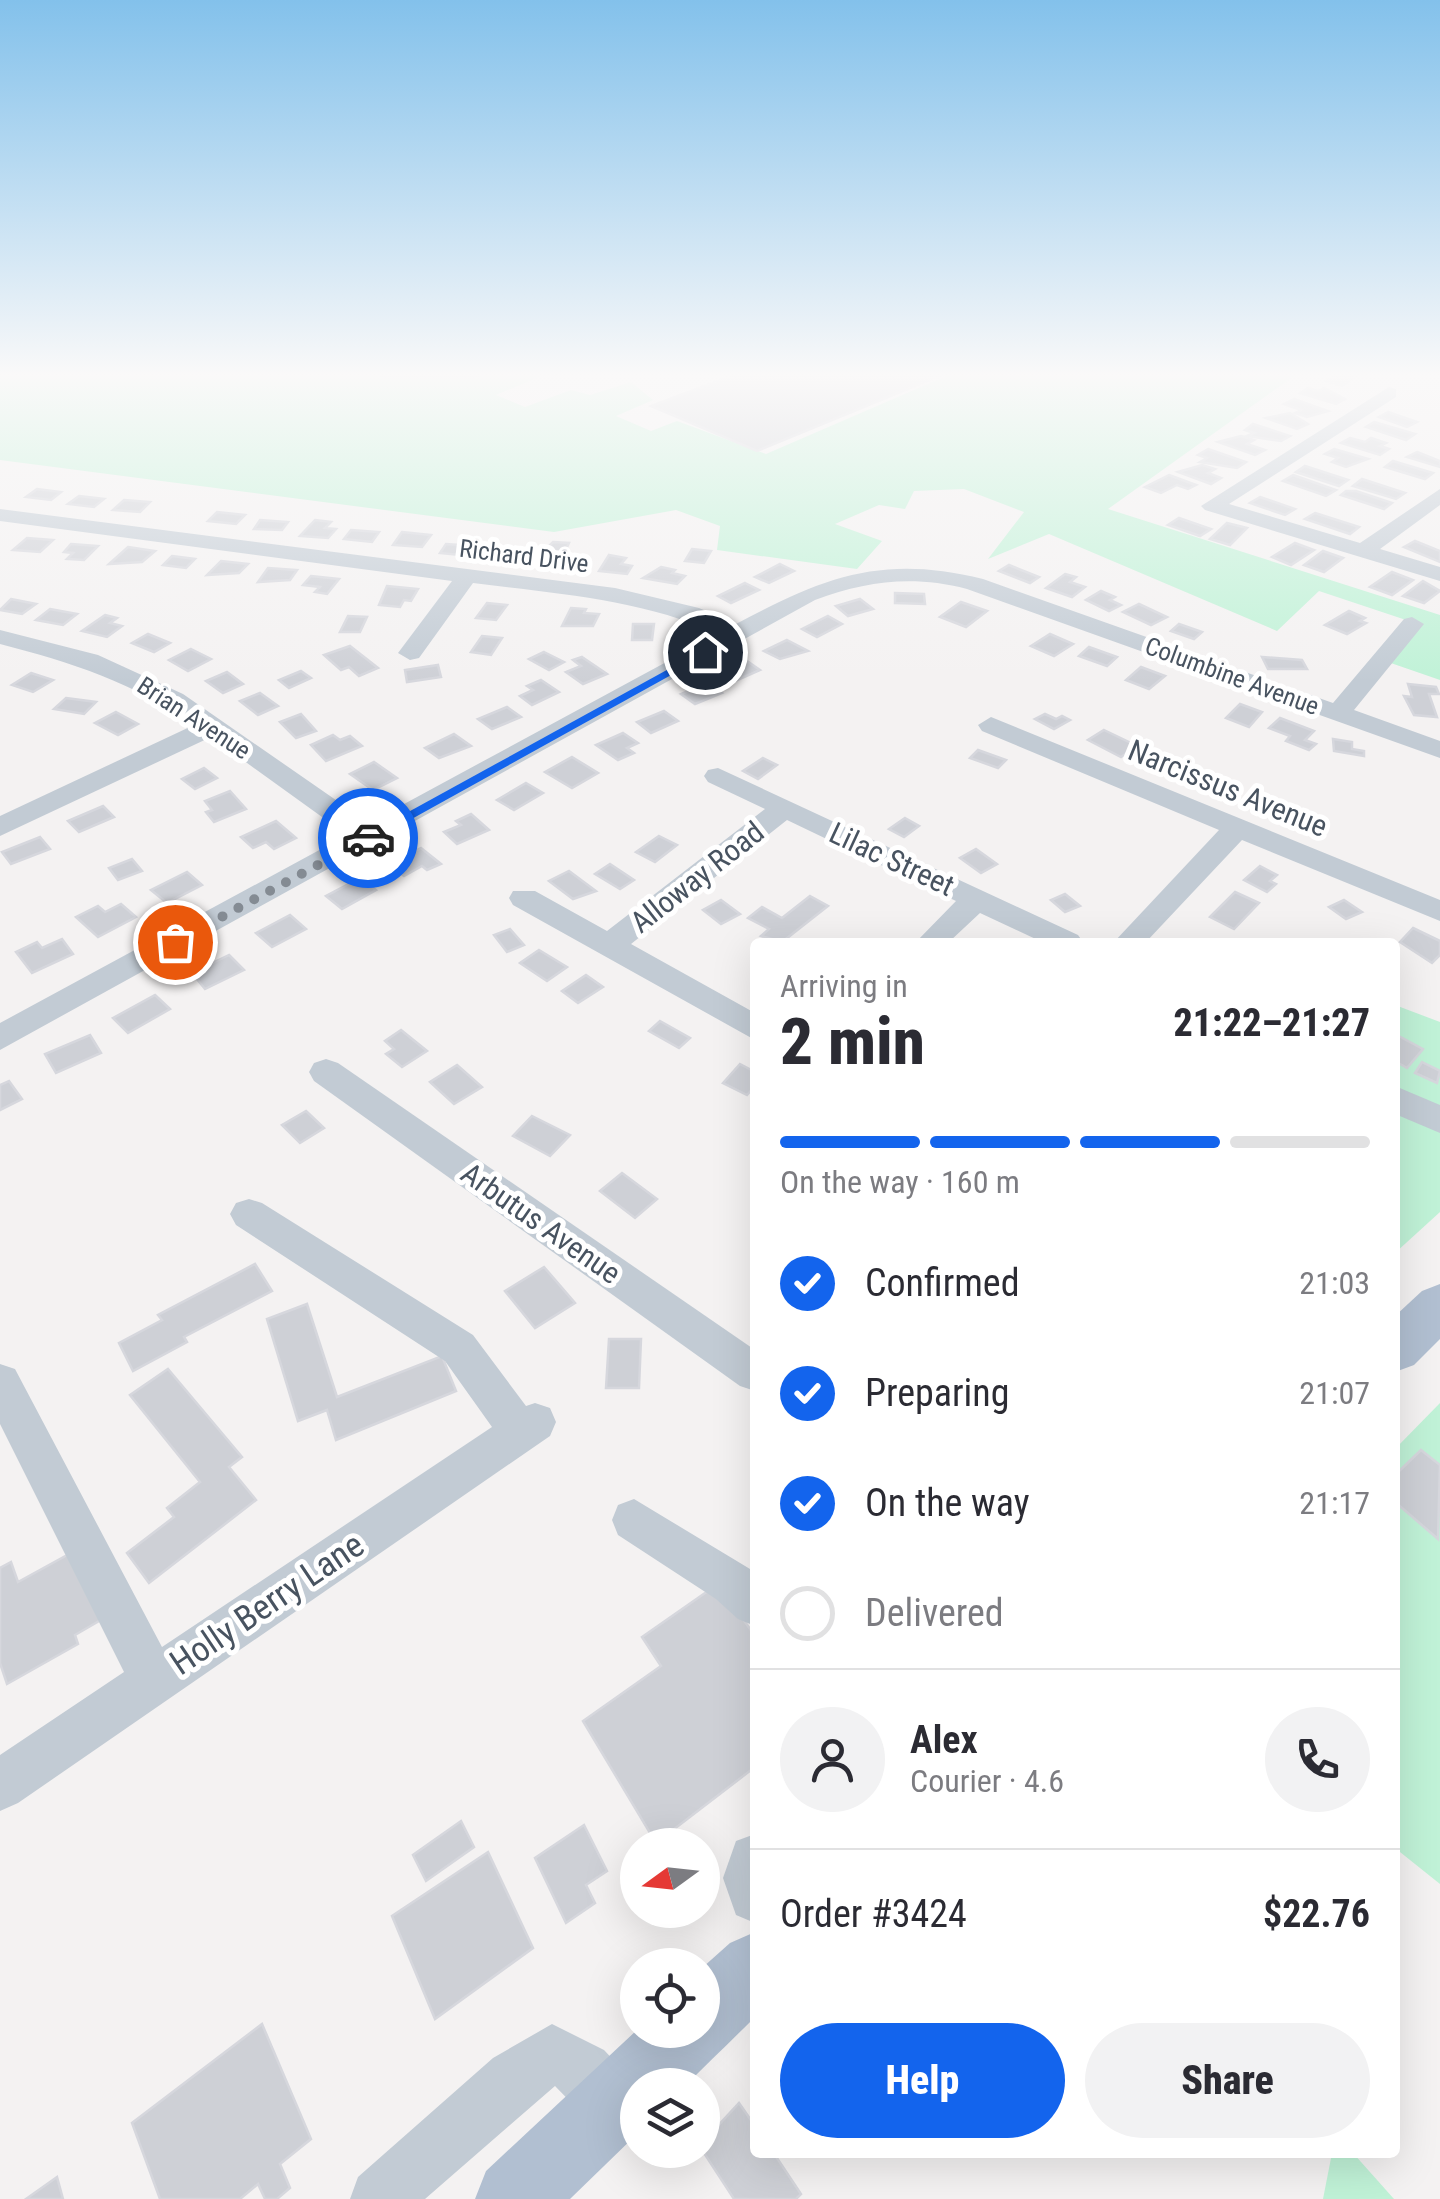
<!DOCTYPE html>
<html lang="en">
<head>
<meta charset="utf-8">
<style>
  body { margin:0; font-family:"Roboto Condensed",sans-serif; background:#f2f2f3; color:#2b2b33; height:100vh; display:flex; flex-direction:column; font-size:38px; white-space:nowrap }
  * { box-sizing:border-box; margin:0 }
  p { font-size:32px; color:#7c7c81 }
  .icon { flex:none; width:55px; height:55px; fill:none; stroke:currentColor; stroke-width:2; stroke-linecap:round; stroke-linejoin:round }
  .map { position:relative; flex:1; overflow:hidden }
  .side { position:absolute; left:750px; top:938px; width:650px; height:1220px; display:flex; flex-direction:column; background:#fff; border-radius:10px; box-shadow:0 10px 40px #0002 }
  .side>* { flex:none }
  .needle { width:65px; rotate:255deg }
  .tools { position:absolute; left:620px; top:1828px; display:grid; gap:20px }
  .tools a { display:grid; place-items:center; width:100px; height:100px; border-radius:50%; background:#fff; box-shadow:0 10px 40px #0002; font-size:50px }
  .pin { position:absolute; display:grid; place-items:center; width:85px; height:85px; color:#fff; margin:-42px; border:5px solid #fff; border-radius:50%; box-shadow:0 2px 10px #0007 }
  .courier { position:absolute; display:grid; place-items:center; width:100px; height:100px; margin:-50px; border:8px solid #1364ed; border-radius:50%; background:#fff; color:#222; box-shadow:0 2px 12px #0007 }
  .summary em { font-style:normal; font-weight:800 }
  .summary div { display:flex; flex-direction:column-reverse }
  .summary { display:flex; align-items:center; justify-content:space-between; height:170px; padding:0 30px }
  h1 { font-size:65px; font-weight:800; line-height:75px }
  .bar { display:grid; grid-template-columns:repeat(4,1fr); gap:15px 10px; align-content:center; height:120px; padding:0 30px }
  .bar i { height:12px; border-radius:8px; background:#e1e1e2 }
  .bar .active { background:#1364ed }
  .bar p { grid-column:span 4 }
  .line { display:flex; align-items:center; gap:25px; padding:0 30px; border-top:2px solid #e1e1e2 }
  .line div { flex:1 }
  .round { display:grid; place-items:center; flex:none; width:105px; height:105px; border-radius:52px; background:#f2f2f3 }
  ol { padding:0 30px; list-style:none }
  li { display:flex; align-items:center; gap:30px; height:110px }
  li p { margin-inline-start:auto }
  li .icon { padding:10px; border-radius:50%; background:#1364ed; color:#fff; stroke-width:4 }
  li:last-child { color:#7c7c81 }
  li i { width:55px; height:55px; border:5px solid #e1e1e2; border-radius:50% }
  .action { display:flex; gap:20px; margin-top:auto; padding:20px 30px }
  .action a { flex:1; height:115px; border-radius:60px; background:#1364ed; color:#fff; font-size:40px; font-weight:800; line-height:115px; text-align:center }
  .action a+a { background:#f2f2f3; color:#2b2b33 }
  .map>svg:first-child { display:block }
  .green { fill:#c0f2d7 }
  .building { fill:#ced0d6; stroke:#d6d7dd; stroke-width:2.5 }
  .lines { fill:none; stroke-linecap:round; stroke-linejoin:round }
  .minor { fill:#c2cbd4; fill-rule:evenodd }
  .major { fill:#b1bfd1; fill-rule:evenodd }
  .route { fill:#1364ed }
  .done { stroke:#848b93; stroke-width:10; stroke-dasharray:0 18 }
  .labels { text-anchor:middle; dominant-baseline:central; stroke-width:10; stroke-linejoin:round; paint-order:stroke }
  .far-street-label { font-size:25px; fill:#485360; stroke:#fff }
  .street-label { font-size:30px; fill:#485360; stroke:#fff }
  .near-street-label { font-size:35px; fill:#485360; stroke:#fff }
</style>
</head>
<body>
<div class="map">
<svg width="1440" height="2199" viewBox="0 0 1440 2199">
  <rect width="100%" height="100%" fill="#f4f2f2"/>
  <g class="green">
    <polygon points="0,374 546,374 496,395 525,407 571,390 590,395 631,382 653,400 616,416 651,431 677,421 766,454 951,374 1297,374 1108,509 1440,615 1440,680 1385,661 1418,624 1319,591 1277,631 1049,534 988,559 1024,512 964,489 914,491 905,509 879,505 835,524 882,541 857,569 717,550 720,526 676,510 554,532 0,460"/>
    <polygon points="1395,1005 1440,1022 1440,1212 1395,1253"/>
    <polygon points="1440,1403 1440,1884 1395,1848 1395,1449"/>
    <polygon points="1332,2153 1353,2153 1394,2199 1323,2199"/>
  </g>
  <g class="building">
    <polygon points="736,374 944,374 757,451 651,406"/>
    <polygon points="1337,374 1353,374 1358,375 1342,386 1326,381"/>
    <polygon points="1308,388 1318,391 1324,388 1345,399 1336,404 1300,393"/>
    <polygon points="1294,399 1328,411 1307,417 1295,413 1301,410 1284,404"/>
    <polygon points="1388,412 1417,422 1407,427 1379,417"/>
    <polygon points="1290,413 1308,424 1297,429 1266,418"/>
    <polygon points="1374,422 1415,434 1406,440 1366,427"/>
    <polygon points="1253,424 1290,436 1281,441 1247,436 1254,433 1245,430"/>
    <polygon points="1241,436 1254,440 1247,444 1265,450 1255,455 1218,442"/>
    <polygon points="1350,438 1365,442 1371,438 1386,443 1380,446 1389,449 1380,455 1341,443"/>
    <polygon points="1208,449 1246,462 1237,468 1200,462 1207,458 1198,455"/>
    <polygon points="1334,449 1368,459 1346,467 1332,462 1338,458 1325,454"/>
    <polygon points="1417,452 1440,461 1440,467 1407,457"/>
    <polygon points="1393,461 1433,473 1425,479 1385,467"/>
    <polygon points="1202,465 1215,469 1208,473 1221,478 1211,484 1178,472"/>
    <polygon points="1305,466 1348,480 1339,486 1296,472"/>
    <polygon points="1169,475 1196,485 1188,489 1177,485 1161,493 1145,487"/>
    <polygon points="1293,475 1336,490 1326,496 1283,481"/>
    <polygon points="1362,479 1405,493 1396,499 1353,486"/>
    <polygon points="37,489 61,492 51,500 26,497"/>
    <polygon points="1346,491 1356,491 1392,503 1384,509 1341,495"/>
    <polygon points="79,496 104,499 94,507 68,504"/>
    <polygon points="1260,497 1295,509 1285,515 1250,503"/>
    <polygon points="124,500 150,502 140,512 113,510"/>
    <polygon points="217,512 245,515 236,524 208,521"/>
    <polygon points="1315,513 1359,527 1350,534 1305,519"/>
    <polygon points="1179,518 1211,529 1200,536 1168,525"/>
    <polygon points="260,520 288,522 282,530 254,529"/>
    <polygon points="315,520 331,522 325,528 336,529 328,538 300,536"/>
    <polygon points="1227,523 1247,528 1230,545 1210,539"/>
    <polygon points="351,530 379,532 372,542 344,539"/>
    <polygon points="402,532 431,535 422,547 393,545"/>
    <polygon points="27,538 53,540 40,552 13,550"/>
    <polygon points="1415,541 1440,551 1440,562 1404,547"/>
    <polygon points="553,542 569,543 563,556 541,554"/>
    <polygon points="1295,543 1314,550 1291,565 1272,557"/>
    <polygon points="71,544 98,546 84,560 67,559 73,553 64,552"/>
    <polygon points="446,544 476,546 470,556 440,553"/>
    <polygon points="128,547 155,551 142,562 109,564"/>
    <polygon points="692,549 711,551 704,563 685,561"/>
    <polygon points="496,550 524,553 517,565 490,559"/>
    <polygon points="1323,551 1343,558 1324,572 1304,565"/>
    <polygon points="609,555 626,558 621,564 632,566 627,574 599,571"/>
    <polygon points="172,556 195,559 186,568 163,565"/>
    <polygon points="221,561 248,564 239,573 207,575"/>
    <polygon points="780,564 794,571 769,583 755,577"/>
    <polygon points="1009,565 1039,577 1030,583 999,571"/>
    <polygon points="661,567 675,570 672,573 685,576 677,584 643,578"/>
    <polygon points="268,568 297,570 290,580 258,582"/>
    <polygon points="1392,572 1413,580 1392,595 1370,587"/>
    <polygon points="1065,574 1076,577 1070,582 1085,587 1072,597 1046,588"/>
    <polygon points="311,576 339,579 327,594 315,592 320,587 303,585"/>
    <polygon points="1423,581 1440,591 1424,603 1403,596"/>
    <polygon points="745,583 759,590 731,603 718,596"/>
    <polygon points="387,586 418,589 411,601 404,600 400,607 379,605"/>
    <polygon points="1101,591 1115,597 1110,600 1121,605 1109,611 1086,600"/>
    <polygon points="895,593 924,594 925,604 895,603"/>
    <polygon points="11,599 36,604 22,614 0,610"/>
    <polygon points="860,599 873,609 848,616 836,606"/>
    <polygon points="961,602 987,611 966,627 940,617"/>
    <polygon points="487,603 507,605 496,620 476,618"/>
    <polygon points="1139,604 1167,617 1151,625 1123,612"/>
    <polygon points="571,608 586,609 584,613 599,614 593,626 562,626"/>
    <polygon points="50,609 77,614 63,625 36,620"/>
    <polygon points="1349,611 1365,618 1360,621 1366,623 1347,634 1325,625"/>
    <polygon points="105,615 117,618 110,623 122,626 107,637 82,631"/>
    <polygon points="348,616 367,617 360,632 340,632"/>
    <polygon points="828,616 842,624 817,637 802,629"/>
    <polygon points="633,624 654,624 652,640 632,640"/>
    <polygon points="1179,624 1202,632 1194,639 1171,631"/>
    <polygon points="148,634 170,643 154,652 132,643"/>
    <polygon points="1050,634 1073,644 1054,656 1031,646"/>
    <polygon points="482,636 502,638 491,655 471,652"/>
    <polygon points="787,640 808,651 780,659 764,651"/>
    <polygon points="350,646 378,668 359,676 349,667 341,670 324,655"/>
    <polygon points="1089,647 1117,657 1107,666 1079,656"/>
    <polygon points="191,649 211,659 188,671 169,660"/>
    <polygon points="544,652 564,662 549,670 529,659"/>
    <polygon points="582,657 607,674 583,684 566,672 581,666 573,660"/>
    <polygon points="1262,657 1302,660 1307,669 1268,669"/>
    <polygon points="747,661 760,670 735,681 721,672"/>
    <polygon points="438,665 441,677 407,682 405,670"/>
    <polygon points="1141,667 1165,676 1149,689 1126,680"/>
    <polygon points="301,671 311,678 289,688 279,680"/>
    <polygon points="227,672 243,684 223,693 206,681"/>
    <polygon points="31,673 53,680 33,692 12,685"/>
    <polygon points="541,680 559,692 532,705 520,696 533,690 527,686"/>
    <polygon points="708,683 722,693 695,704 681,694"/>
    <polygon points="1408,684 1436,687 1439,694 1429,694 1437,717 1414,715 1404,696 1412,697"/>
    <polygon points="260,693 278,706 258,715 240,701"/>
    <polygon points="66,698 96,702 84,714 54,709"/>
    <polygon points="1240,704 1262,712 1249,727 1226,718"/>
    <polygon points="507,707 521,717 492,729 478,719"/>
    <polygon points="664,711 678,721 651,733 637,722"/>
    <polygon points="116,712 138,724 118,735 95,723"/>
    <polygon points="301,714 316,731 296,738 280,722"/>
    <polygon points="1045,714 1056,719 1062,716 1070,720 1054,729 1035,719"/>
    <polygon points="1280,718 1314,731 1305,740 1316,744 1309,750 1286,741 1290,736 1269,728"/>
    <polygon points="1104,730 1137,746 1121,757 1088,740"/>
    <polygon points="623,733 638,743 627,748 634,753 618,760 596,745"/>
    <polygon points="454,734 471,746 439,758 425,748"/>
    <polygon points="333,735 340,740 350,736 362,746 326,761 311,745"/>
    <polygon points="1333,739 1352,742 1352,749 1364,751 1364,756 1334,751"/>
    <polygon points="978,750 1006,760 998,768 970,758"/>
    <polygon points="572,757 598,773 572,788 545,772"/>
    <polygon points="763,758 777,765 758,779 743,771"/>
    <polygon points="374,762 397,778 373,790 350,774"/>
    <polygon points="204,768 217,778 195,789 182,779"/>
    <polygon points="526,783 543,793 514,810 497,800"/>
    <polygon points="230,791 246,809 214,822 206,812 212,810 205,801"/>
    <polygon points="103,806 114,817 79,832 68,821"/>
    <polygon points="471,814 489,830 457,844 444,832 461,825 456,821"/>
    <polygon points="905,818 919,826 904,837 889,829"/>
    <polygon points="276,821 296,838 274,849 266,842 253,848 241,837"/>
    <polygon points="659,836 677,845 655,862 636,852"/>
    <polygon points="40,837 50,849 11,864 2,852"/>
    <polygon points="421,848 441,864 427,870 422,866 404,876 389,864"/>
    <polygon points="976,849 997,864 981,873 960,858"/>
    <polygon points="132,859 142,871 118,880 109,868"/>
    <polygon points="610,864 634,880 620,889 595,874"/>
    <polygon points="1260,866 1277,875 1270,881 1276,884 1267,892 1244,880"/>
    <polygon points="569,871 596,891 573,899 549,881"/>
    <polygon points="187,872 202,885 167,903 151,890"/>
    <polygon points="360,878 376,890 342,909 326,896"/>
    <polygon points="1235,892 1259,903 1234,929 1210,917"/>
    <polygon points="1065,894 1080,906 1065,912 1051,900"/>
    <polygon points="810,896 828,906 782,942 761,936 769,929 748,918 762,907 782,918"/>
    <polygon points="721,900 740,914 721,924 703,910"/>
    <polygon points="1344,900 1362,912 1346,919 1329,907"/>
    <polygon points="121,904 136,917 98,937 76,917 98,906 105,912"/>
    <polygon points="290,915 306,929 272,947 256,933"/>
    <polygon points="1413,928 1440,941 1440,955 1432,963 1400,942"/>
    <polygon points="510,929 524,945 507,952 494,935"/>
    <polygon points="62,939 73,954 32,973 16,952 37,942 42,948"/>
    <polygon points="539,950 567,967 547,981 520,963"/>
    <polygon points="229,955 244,970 205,989 192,973"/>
    <polygon points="586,975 603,987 578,1003 562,991"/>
    <polygon points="155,995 170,1009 128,1033 113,1018"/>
    <polygon points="660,1021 690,1038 679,1048 649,1031"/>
    <polygon points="401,1030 427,1051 402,1067 386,1054 394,1049 385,1041"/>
    <polygon points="1395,1034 1423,1049 1407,1068 1395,1061"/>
    <polygon points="90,1035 101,1053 56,1073 45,1054"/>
    <polygon points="1422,1062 1440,1071 1437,1083 1415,1073"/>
    <polygon points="740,1064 755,1072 755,1086 747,1095 723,1083"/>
    <polygon points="457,1065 482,1087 454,1104 430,1082"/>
    <polygon points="9,1081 22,1099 0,1110 0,1085"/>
    <polygon points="306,1111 324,1128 300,1143 282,1125"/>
    <polygon points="532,1116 570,1135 550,1156 513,1136"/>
    <polygon points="622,1173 657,1199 635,1218 600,1191"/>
    <polygon points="255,1264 272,1291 184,1337 187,1342 133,1371 119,1343 162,1320 158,1315"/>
    <polygon points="544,1267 575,1303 535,1328 505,1291"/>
    <polygon points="307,1304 337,1397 442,1356 456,1391 336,1440 327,1410 298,1421 267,1319"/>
    <polygon points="609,1339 641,1339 639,1388 606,1388"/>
    <polygon points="168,1369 242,1457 229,1467 256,1500 149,1583 127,1553 174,1517 167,1508 200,1482 130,1395"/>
    <polygon points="1421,1450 1440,1465 1438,1539 1395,1502 1395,1475"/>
    <polygon points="80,1548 106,1617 75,1635 78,1644 7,1684 0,1663 0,1568 11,1562 18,1582"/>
    <polygon points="718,1584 755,1636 755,1767 656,1843 583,1721 661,1666 642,1637"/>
    <polygon points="461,1821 474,1847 426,1881 413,1855"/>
    <polygon points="584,1825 607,1871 586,1885 595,1903 566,1923 535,1858"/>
    <polygon points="488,1852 533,1948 435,2019 392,1916"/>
    <polygon points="262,2024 311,2139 280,2164 290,2188 277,2199 265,2199 258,2184 240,2199 160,2199 132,2123"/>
    <polygon points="739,2103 755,2126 755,2152 773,2152 801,2194 796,2199 734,2199 702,2150 702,2143"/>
    <polygon points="57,2177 63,2199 26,2199"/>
  </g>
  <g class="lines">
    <g class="minor">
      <polygon points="375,374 484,374 475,379 384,379"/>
      <polygon points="1389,387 1396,389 1396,397 1229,504 1360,543 1440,489 1440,505 1380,549 1440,567 1440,581 1205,510 1201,506"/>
      <path d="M 0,509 L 615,588 L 699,608 L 736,624 C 824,577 882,554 983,579 L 1333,703 L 1404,619 L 1412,617 L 1424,624 L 1354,710 L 1440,741 L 1440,758 L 967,589 C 913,575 866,581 815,600 L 0,1050 L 0,1023 L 347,835 L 211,737 L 0,836 L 0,816 L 194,725 C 135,683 70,662 0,644 L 0,630 L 98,655 L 183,694 L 369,823 L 718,634 C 641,599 556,594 473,583 L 419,658 L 410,660 L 398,653 L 452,581 L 0,521 Z"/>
      <polygon points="991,717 1440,900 1440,921 1242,840 1146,942 1114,942 1219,830 982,731 978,725"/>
      <polygon points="718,768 1078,935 1083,942 1042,942 980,913 949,942 916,942 956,901 787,820 631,944 755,1013 755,1040 513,905 509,898 513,891 535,891 607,931 765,809 708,782 704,776 708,770"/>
      <polygon points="326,1059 338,1063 755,1350 755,1391 740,1386 314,1081 309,1072 314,1063"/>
      <polygon points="1395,1086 1440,1105 1440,1133 1395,1114"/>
      <polygon points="249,1199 262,1203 473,1335 526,1406 535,1403 550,1408 556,1422 550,1436 18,1803 0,1811 0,1755 124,1672 0,1424 0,1364 15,1369 162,1647 492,1427 445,1361 236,1225 230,1214 236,1203"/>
      <polygon points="634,1499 755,1572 755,1626 738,1619 716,1599 618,1535 612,1520 618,1505"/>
      <polygon points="755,1834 755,1923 736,1915 723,1878 736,1841"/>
      <polygon points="552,2024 604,2050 635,2083 635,2125 614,2133 593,2125 555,2086 425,2199 350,2199 358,2177 493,2058"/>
    </g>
    <g class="major">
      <polygon points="1440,1284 1440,1339 1414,1365 1395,1372 1395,1316 1422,1291"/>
      <path d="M 755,1932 L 755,2017 C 731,2041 710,2061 686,2085 L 638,2085 L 638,2133 L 570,2199 L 475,2199 L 486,2171 L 638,2029 L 702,2030 L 702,1968 L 730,1943 Z"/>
    </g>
  </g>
  <linearGradient id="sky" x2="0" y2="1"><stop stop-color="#83c1eb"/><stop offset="0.55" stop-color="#faf9f9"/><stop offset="1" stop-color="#faf9f9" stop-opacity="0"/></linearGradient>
  <rect width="1440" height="682" fill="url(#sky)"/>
  <polygon class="route" points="705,649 709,654 372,841 361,838"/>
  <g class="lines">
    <polyline class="done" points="175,942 368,838"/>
  </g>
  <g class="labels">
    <g class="far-street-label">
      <text transform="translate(524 556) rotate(7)">Richard Drive</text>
      <text transform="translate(1232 676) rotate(20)">Columbine Avenue</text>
      <text transform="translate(194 718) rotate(33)">Brian Avenue</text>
    </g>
    <g class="street-label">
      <text transform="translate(1228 788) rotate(22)">Narcissus Avenue</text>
      <text transform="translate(892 859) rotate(25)">Lilac Street</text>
      <text transform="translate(697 877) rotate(-38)">Alloway Road</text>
      <text transform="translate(541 1223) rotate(35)">Arbutus Avenue</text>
    </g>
    <g class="near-street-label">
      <text transform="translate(267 1604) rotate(-34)">Holly Berry Lane</text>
    </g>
  </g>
</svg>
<div class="tools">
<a><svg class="needle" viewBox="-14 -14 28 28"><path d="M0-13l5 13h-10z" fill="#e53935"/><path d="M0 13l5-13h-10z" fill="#7c7c81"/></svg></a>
<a><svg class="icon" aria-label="locate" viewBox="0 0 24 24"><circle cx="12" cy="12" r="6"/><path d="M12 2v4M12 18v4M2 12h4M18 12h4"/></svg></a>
<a><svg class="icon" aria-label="layers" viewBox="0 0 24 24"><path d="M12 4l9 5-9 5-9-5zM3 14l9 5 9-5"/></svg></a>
</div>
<div class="pin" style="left:175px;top:942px;background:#ea580c"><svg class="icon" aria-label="bag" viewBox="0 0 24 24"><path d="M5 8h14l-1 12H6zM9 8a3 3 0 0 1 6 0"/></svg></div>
<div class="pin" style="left:705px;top:652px;background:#1f2937"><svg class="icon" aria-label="home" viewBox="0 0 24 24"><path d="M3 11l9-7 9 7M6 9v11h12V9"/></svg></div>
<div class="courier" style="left:368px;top:838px"><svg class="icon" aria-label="car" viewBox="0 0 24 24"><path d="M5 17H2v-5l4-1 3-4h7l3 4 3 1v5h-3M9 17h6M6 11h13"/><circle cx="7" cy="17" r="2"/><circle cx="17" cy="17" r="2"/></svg></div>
<section class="side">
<div class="summary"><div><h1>2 min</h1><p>Arriving in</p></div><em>21:22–21:27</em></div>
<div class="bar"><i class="active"></i><i class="active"></i><i class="active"></i><i></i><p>On the way · 160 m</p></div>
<ol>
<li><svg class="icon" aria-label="check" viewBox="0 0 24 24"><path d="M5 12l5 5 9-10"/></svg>Confirmed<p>21:03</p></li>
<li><svg class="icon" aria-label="check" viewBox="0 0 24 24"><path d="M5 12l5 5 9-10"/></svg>Preparing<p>21:07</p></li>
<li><svg class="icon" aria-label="check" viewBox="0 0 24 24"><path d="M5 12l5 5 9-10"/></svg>On the way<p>21:17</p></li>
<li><i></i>Delivered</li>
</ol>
<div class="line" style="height:180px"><a class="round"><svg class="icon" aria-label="person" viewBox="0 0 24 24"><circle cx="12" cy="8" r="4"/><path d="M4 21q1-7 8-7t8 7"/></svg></a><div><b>Alex</b><p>Courier · 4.6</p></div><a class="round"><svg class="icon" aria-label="phone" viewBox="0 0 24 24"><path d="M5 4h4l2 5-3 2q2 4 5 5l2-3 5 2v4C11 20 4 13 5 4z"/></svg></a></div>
<div class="line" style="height:130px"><div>Order #3424</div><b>$22.76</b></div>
<div class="action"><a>Help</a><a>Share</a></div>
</section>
</div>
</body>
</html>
